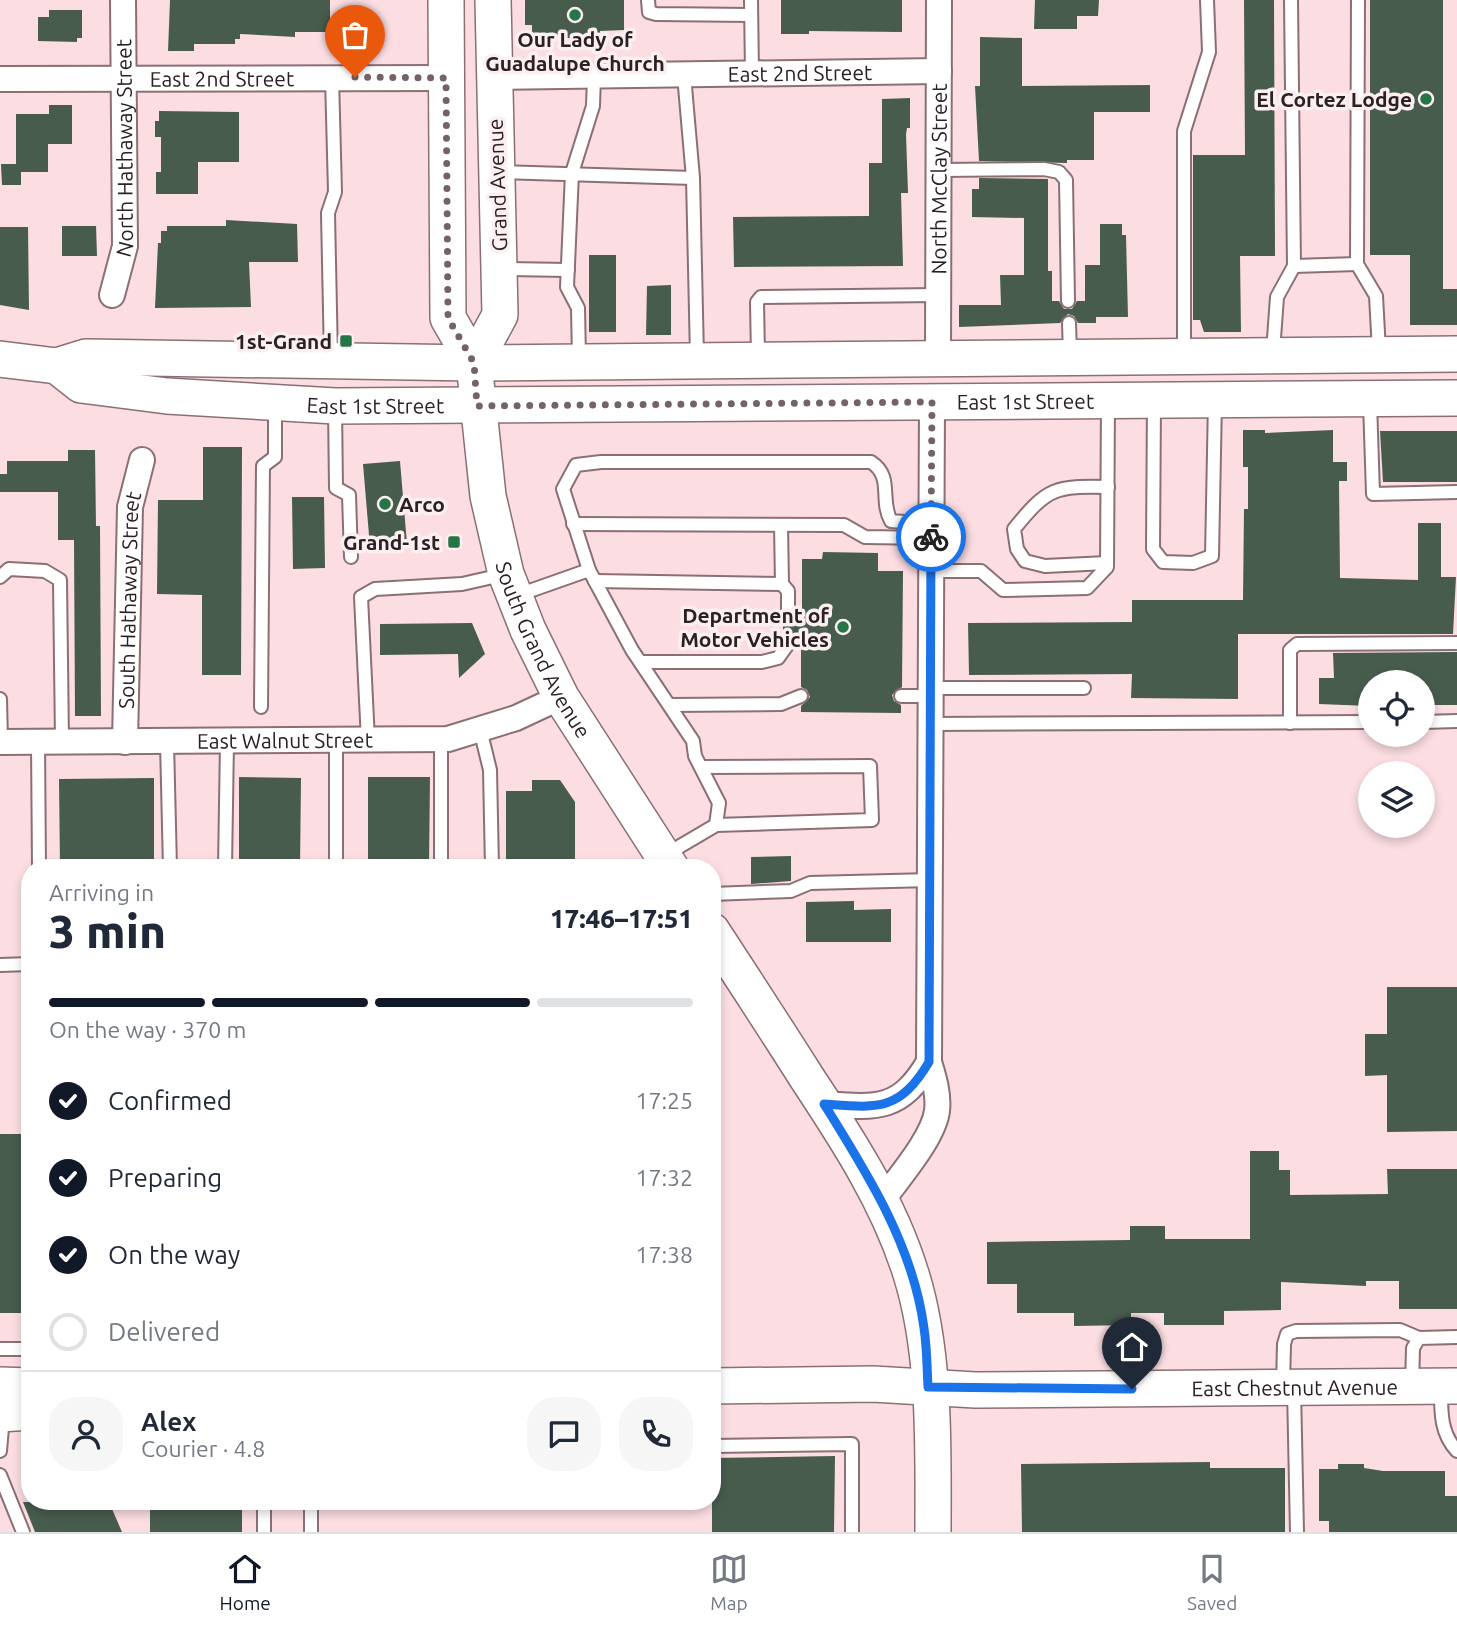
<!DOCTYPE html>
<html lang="en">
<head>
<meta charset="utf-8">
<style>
  body { margin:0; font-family:Ubuntu,sans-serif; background:#f6f6f7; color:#1f2937; height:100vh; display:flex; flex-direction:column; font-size:26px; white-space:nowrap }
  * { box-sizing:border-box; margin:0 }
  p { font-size:23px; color:#747a83 }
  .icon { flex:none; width:38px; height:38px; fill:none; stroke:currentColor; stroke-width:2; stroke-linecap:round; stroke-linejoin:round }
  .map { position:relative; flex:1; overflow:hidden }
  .panel { position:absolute; left:21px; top:859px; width:700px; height:651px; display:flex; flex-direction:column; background:#fff; border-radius:28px; box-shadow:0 4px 10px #0003 }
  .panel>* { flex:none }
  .tools { position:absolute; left:1358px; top:670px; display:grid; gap:14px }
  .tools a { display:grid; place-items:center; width:77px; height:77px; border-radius:50%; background:#fff; box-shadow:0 4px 10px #0003; font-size:35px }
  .pin { position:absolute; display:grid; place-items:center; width:60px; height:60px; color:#fff; margin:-72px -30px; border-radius:50% 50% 50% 0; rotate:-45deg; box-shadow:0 0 7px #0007 }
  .pin .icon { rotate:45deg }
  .courier { position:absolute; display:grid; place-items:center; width:70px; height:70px; margin:-35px; border:5px solid #1a73e8; border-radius:50%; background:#fff; color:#222; box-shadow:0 2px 9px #0007 }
  .overview em { font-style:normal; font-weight:800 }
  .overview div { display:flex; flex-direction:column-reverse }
  .overview { display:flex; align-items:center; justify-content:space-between; height:119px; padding:0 28px }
  h1 { font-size:46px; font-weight:800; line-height:52px }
  .bar { display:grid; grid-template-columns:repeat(4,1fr); gap:10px 7px; align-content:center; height:84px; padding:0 28px }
  .bar i { height:9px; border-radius:5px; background:#e0e1e3 }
  .bar .current { background:#111827 }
  .bar p { grid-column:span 4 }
  .line { display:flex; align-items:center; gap:18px; padding:0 28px; border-top:2px solid #e0e1e3 }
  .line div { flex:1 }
  .round { display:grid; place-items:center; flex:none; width:74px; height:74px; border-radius:28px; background:#f6f6f7 }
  ol { padding:0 28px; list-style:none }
  li { display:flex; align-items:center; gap:21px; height:77px }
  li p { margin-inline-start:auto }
  li .icon { padding:7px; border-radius:50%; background:#111827; color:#fff; stroke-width:4 }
  li:last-child { color:#747a83 }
  li i { width:38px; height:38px; border:4px solid #e0e1e3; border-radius:50% }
  .tab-bar { display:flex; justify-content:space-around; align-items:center; height:98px; border-top:2px solid #e0e1e3; background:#fff; font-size:19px; color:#747a83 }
  .tab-bar a { display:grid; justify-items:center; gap:4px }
  .tab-bar .current { color:#111827 }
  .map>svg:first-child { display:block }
  .building { fill:#485c4e }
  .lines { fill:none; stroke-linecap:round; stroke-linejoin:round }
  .lane-casing { stroke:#8a7074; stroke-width:16 }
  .street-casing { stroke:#8a7074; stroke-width:28 }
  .secondary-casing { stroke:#8a7074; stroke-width:38 }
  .lane { stroke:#fff; stroke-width:12 }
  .street { stroke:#fff; stroke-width:24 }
  .secondary { stroke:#fff; stroke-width:35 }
  .done { stroke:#746265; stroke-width:7; stroke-dasharray:0 12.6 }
  .route { stroke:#1a73e8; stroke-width:9 }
  .poi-dot { fill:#247647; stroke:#fbeff1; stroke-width:2.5 }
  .labels { text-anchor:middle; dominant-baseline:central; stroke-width:7; stroke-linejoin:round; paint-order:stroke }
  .poi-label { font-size:21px; font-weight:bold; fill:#2b2022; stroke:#fbeff1; text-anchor:end }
  .street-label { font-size:21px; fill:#2b2022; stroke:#fbeff1 }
</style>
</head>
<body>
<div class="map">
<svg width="1457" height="1532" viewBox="0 0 1457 1532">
  <rect width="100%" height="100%" fill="#fbdde2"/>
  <g class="building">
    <polygon points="170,0 330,0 330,32 295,32 295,37 240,34 240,39 235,39 235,44 194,44 194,51 168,51"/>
    <polygon points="525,0 624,0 624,30 600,31 600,38 532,38 532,25 525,25"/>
    <polygon points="781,0 902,0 902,32 809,31 809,34 781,34"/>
    <polygon points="1035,0 1099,0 1098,16 1077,16 1077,29 1034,29"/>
    <polygon points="1244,0 1274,0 1275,256 1240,256 1241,332 1204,332 1200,320 1193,320 1193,155 1245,155"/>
    <polygon points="1370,0 1443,0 1443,289 1457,289 1457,325 1410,325 1410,255 1370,255"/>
    <polygon points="49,10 82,10 82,38 77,38 77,42 38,41 38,17 49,17"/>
    <polygon points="980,37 1022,38 1022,86 1150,85 1150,112 1094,112 1094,160 1067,160 1067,163 979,161 975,86 980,86"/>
    <polygon points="910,98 910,128 907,128 906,134 908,193 901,193 903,266 734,267 733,217 869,216 869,163 882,163 882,99"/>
    <polygon points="49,105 72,105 72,144 48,144 48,172 21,172 21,185 2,185 1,164 16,164 16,114 49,114"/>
    <polygon points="159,111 239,112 239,162 198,162 198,194 156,194 156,172 161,172 161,137 155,137 155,121 159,121"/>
    <polygon points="979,178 1048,179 1048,271 1052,271 1052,301 1059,301 1064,309 1072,309 1077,301 1085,301 1085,265 1100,265 1100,224 1122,224 1122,235 1126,235 1128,317 1096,317 1096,323 1078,323 1074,316 1068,314 1060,323 959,327 959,305 1001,305 1000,275 1024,275 1024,218 972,217 972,189 979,189"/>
    <polygon points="226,220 297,224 298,262 249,262 251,307 155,308 158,243 161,243 161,231 167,231 167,226 226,226"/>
    <polygon points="62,226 96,226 97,256 62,256"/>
    <polygon points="0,227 28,227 29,310 0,305"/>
    <rect x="589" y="255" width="27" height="77"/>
    <polygon points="671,285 671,335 646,335 647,286"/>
    <polygon points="1243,430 1265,430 1265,433 1333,430 1333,462 1347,462 1347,481 1339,481 1340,578 1418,580 1418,523 1441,523 1441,577 1456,577 1453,634 1238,634 1238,699 1131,698 1132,674 969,675 968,623 1132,622 1132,600 1243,600 1244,509 1248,509 1248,467 1243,467"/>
    <polygon points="1380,431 1457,431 1457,482 1383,482"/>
    <polygon points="203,447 242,447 241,675 202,675 202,595 157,594 158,500 203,500"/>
    <polygon points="68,450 95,450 96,526 100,526 101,716 75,716 74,540 58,540 58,492 0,492 0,474 7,474 7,461 68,461"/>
    <polygon points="400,461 407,544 370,547 363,464"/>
    <polygon points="292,497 324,497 325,568 293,569"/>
    <polygon points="823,552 878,553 878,571 903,571 902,687 892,695 894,701 901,705 901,713 801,712 801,706 810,697 807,690 801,687 801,644 797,644 792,637 783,637 783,617 792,618 802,608 802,559 822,559"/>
    <polygon points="472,623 485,654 459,678 458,654 380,655 380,624"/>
    <polygon points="1457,652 1457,705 1423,705 1423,682 1370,682 1370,706 1319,704 1319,678 1334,678 1333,653"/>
    <polygon points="239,777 301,778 300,868 239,868"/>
    <polygon points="368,777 430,777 429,868 368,868"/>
    <polygon points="154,778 154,868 60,868 59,779"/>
    <polygon points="532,780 560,780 575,802 575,868 506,868 506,791 532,791"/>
    <polygon points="791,856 791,881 751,884 751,857"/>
    <polygon points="854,901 854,910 891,909 891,942 806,942 806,902"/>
    <polygon points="1387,987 1457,987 1457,1131 1387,1132 1387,1075 1365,1076 1365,1034 1387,1034"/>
    <rect x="0" y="1134" width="30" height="179"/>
    <polygon points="1250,1151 1279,1151 1279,1170 1290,1170 1290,1195 1388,1194 1387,1169 1457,1169 1457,1309 1399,1309 1399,1281 1366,1281 1366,1286 1281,1282 1281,1310 1224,1311 1224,1325 1164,1325 1164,1313 1131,1313 1131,1325 1074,1326 1074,1313 1017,1313 1017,1284 987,1284 987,1242 1130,1240 1130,1226 1165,1226 1165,1239 1250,1239"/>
    <polygon points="835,1456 834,1532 712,1532 712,1458"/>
    <polygon points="1210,1462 1210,1468 1285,1468 1285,1532 1022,1532 1021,1464"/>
    <polygon points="1338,1464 1364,1464 1364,1468 1383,1471 1445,1471 1445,1496 1457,1496 1457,1532 1329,1532 1329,1521 1319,1521 1319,1469 1338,1469"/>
    <polygon points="23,1502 109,1502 122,1532 35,1532"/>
    <rect x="150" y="1502" width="92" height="30"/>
  </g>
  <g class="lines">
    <g class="lane-casing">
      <g id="lane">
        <polyline points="648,0 649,12 656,14 751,15"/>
        <polyline points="751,0 752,74"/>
        <polyline points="1358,0 1357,264 1376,296 1379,351"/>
        <polyline points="684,75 693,178 697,357"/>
        <polyline points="939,170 1044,169 1059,172 1066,180 1068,301"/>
        <polyline points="500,172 693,178"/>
        <polyline points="1294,266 1357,264"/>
        <polyline points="500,269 568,270"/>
        <polyline points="1069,323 1070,354"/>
        <polyline points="1273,352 1277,297 1294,266 1291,0"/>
        <polyline points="1184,353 1184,131 1209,52 1207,0"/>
        <polyline points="758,357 757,302 761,297 938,295"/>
        <polyline points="331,359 328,213 335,192 332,77"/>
        <polyline points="579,359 578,308 567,287 572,173 593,106 594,76"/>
        <polyline points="1154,401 1153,549 1163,562 1193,563 1212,556 1215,401"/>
        <polyline points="1370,402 1373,494 1457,492"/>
        <polyline points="335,407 336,488 349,495 351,557"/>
        <polyline points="573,524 844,525 865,537 931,538"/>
        <path d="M 1107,563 L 1045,566 L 1025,561 L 1017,549 L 1014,529 C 1048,487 1055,486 1108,487"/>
        <polyline points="931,571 981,571 1003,590 1087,588 1107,567 1108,401"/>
        <polyline points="0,577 9,569 45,571 60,580 62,742"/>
        <polyline points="595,581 782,584 781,525"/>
        <polyline points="782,584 788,591 788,610"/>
        <polyline points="518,595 589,570"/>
        <polyline points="641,662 762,662 778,658 788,644"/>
        <polyline points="931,688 1084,688"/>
        <polyline points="901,696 931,696"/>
        <polyline points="0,699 1,742"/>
        <polyline points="671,705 781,704 801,696"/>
        <polyline points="261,707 263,466 275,457 275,403"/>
        <polyline points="1423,722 1457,721"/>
        <polyline points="1290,723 1290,650 1297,644 1457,643"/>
        <polyline points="931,724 1370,722"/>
        <polyline points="480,729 490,770 492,868"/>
        <polyline points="336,741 336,868"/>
        <polyline points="368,741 361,597 375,589 462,584 506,574"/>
        <polyline points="38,742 39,868"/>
        <polyline points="167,742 170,868"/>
        <polyline points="701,767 870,766 872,820 716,825"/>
        <polyline points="225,868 227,742"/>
        <polyline points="441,868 441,740"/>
        <path d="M 643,868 L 716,825 L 719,803 L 695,756 L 693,741 L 632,650 L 589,570 L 563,489 L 576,465 L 601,462 L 871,462 C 894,477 879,500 891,521 L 931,524"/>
        <polyline points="712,894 791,891 810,883 931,880"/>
        <polyline points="0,965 30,964"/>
        <polyline points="0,1349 30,1349"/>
        <polyline points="1283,1385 1284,1344 1287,1334 1296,1331 1400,1330 1419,1338"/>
        <polyline points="1412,1386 1413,1348 1419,1338 1457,1337"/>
        <path d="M 1441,1387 C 1441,1411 1440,1433 1457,1451"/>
        <polyline points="1294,1388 1297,1532"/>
        <polyline points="712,1446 852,1444 852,1532"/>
        <polyline points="0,1451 3,1416"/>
        <polyline points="0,1475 23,1532"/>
        <polyline points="311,1502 311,1532"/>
        <polyline points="264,1532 264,1502"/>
      </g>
    </g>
    <g class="street-casing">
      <g id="street">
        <path id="s1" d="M 494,77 L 939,71"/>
        <path id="s2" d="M 0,79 L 445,78"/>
        <path id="s3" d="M 112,295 L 125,246 L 123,0"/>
        <path id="s4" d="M 938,359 L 939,0"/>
        <path id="s5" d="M 0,742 L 448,739 L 516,718 L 561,697"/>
        <path id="s6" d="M 125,742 L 130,507 L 142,460"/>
        <path d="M 824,1104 C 877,1108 900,1111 929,1062"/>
        <path d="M 882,1201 C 898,1178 933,1139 937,1111 C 939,1095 934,1078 929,1062 L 932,402"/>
      </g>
    </g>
    <g class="secondary-casing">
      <g id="secondary">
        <path id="s7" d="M 446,0 L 448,318 L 474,363 L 488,496 L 506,574 L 528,630 L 561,697 L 671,868"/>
        <polyline points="0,359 57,366 86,357 474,363 1457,354"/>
        <polyline points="474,363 500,315 493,0"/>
        <path id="s8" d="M 57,366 L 81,385 L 167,396 L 335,406 L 1457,398"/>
        <path d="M 712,931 C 744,980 776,1029 807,1078 C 848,1140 889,1203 911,1274 C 936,1353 933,1449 933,1532"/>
        <polyline points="0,1385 30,1386"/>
        <path id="s9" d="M 712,1386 L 873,1384 L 975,1390 L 1457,1386"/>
        <polyline points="0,1414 30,1412"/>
      </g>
    </g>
    <use href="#lane" class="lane"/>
    <use href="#street" class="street"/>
    <use href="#secondary" class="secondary"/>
  </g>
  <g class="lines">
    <polyline class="done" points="355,77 446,78 448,318 474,363 477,406 932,402 931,537"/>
    <path class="route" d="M 931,537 L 929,1062 C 899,1112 878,1108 824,1104 C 867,1173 913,1245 924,1328 C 927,1348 927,1368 928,1387 L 1132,1389"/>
  </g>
  <g class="poi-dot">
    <circle cx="575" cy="15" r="7"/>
    <circle cx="1426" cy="99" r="7"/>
    <rect x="339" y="334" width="14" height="14" rx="3.5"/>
    <circle cx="385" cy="504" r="7"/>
    <rect x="447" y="535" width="14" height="14" rx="3.5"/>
    <circle cx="843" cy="627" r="7"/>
  </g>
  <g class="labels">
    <g class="poi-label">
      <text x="575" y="39" text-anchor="middle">Our Lady of<tspan x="575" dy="24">Guadalupe Church</tspan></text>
      <text x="1412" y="99">El Cortez Lodge</text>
      <text x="332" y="341">1st-Grand</text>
      <text x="399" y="504" text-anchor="start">Arco</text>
      <text x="440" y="542">Grand-1st</text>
      <text x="829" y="615">Department of<tspan x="829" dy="24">Motor Vehicles</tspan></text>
    </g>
    <g class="street-label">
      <text stroke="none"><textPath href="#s1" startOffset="306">East 2nd Street</textPath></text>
      <text stroke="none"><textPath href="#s2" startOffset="222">East 2nd Street</textPath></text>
      <text stroke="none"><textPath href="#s3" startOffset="149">North Hathaway Street</textPath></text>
      <text stroke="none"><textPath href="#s4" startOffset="180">North McClay Street</textPath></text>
      <text transform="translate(497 185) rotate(-92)">Grand Avenue</text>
      <text stroke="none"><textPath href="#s8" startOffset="976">East 1st Street</textPath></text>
      <text stroke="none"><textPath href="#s8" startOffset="326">East 1st Street</textPath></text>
      <text stroke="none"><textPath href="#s6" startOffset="142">South Hathaway Street</textPath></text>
      <text stroke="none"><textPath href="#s7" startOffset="668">South Grand Avenue</textPath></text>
      <text stroke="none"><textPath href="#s5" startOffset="285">East Walnut Street</textPath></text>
      <text stroke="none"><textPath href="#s9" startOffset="583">East Chestnut Avenue</textPath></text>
    </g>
  </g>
</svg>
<div class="tools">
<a><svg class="icon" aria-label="locate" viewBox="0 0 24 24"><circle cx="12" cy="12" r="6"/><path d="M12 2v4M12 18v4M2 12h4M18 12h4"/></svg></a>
<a><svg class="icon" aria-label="layers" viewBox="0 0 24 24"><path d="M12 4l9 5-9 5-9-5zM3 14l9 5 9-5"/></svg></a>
</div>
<div class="pin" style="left:355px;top:77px;background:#ea580c"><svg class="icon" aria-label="bag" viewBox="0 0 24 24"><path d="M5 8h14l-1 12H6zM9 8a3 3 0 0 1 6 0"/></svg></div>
<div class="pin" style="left:1132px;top:1389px;background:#1f2937"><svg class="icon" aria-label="home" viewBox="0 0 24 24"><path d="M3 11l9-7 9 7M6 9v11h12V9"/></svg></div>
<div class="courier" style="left:931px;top:537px"><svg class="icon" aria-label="bike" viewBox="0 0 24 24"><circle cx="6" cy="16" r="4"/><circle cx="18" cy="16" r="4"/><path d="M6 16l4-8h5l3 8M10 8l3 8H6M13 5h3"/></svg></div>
<section class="panel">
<div class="overview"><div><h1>3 min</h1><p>Arriving in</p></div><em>17:46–17:51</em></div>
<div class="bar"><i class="current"></i><i class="current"></i><i class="current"></i><i></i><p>On the way · 370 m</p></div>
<ol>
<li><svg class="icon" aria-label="check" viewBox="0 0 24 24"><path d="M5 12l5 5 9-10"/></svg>Confirmed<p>17:25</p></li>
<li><svg class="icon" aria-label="check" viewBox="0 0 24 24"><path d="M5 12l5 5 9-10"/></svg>Preparing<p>17:32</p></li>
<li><svg class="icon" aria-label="check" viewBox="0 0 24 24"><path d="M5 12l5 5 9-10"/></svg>On the way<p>17:38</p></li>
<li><i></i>Delivered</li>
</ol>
<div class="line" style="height:126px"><a class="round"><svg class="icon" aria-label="person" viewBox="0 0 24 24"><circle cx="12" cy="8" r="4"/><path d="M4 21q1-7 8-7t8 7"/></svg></a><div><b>Alex</b><p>Courier · 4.8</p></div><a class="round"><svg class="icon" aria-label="chat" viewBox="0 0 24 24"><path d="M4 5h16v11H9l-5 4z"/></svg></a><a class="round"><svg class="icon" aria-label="phone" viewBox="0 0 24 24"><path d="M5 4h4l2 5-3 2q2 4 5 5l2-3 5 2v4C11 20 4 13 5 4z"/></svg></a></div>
</section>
</div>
<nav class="tab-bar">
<a class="current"><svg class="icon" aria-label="home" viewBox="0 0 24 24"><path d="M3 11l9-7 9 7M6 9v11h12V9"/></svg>Home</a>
<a><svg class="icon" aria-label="map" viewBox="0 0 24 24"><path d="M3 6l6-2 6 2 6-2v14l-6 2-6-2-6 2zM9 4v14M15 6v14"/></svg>Map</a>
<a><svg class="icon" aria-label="saved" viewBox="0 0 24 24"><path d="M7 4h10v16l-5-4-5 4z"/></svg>Saved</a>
</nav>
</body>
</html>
